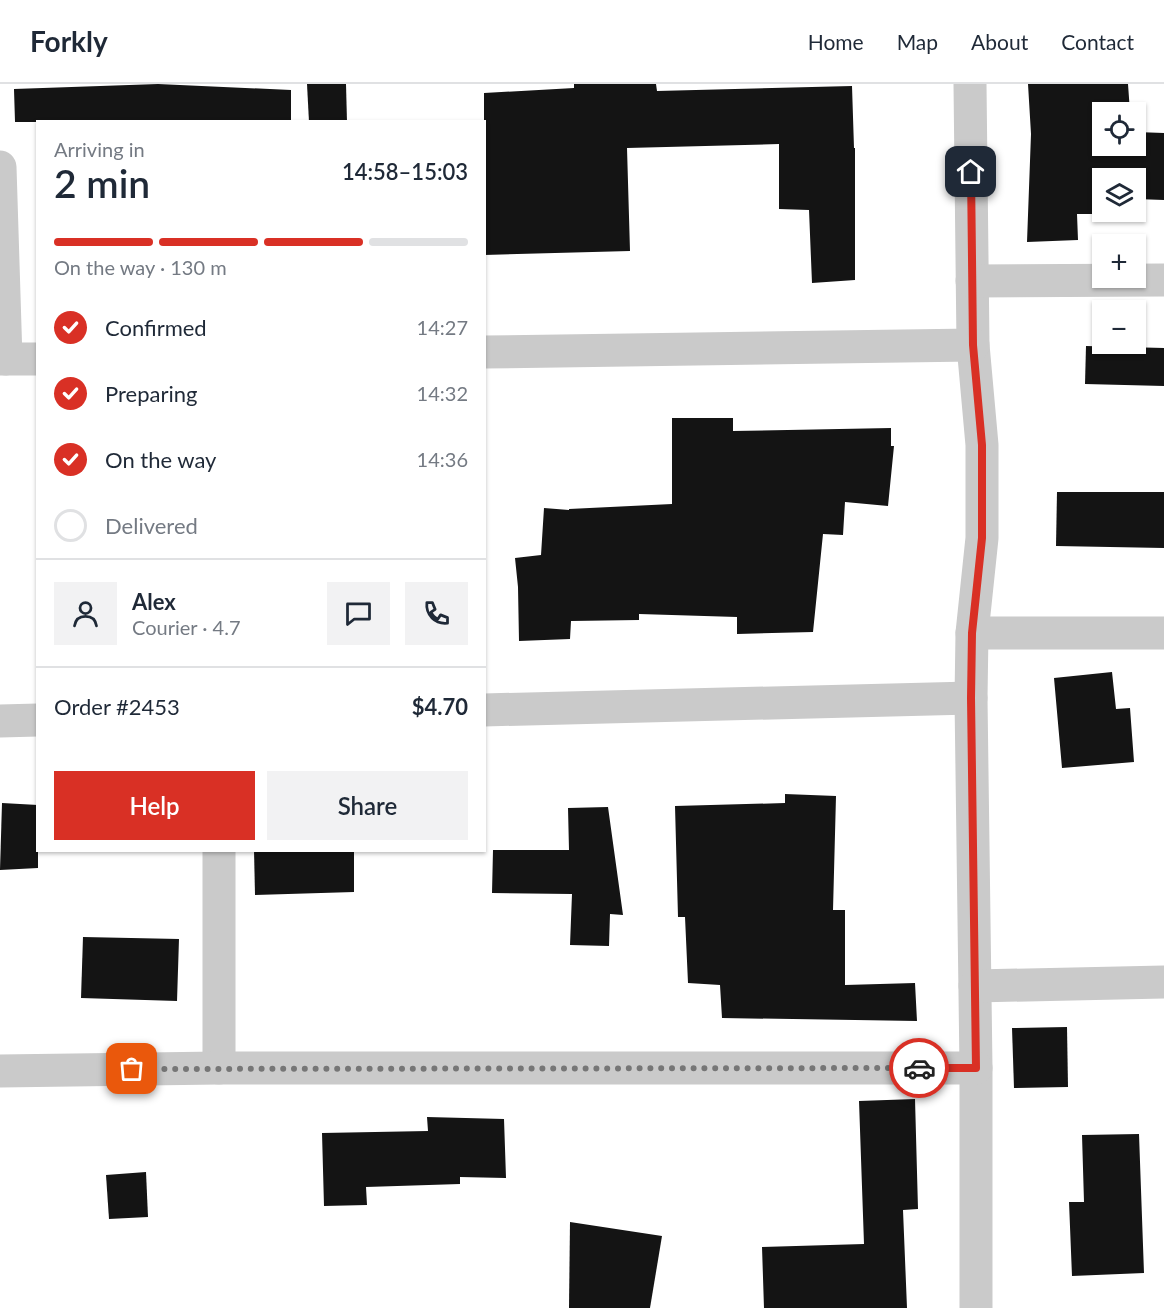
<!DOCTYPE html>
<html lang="en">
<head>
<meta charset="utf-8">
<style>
  body { margin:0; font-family:Lato,sans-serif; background:#f2f2f3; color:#1f2937; height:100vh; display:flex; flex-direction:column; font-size:22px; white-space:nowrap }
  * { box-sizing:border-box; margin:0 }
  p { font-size:20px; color:#747a83 }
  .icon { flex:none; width:33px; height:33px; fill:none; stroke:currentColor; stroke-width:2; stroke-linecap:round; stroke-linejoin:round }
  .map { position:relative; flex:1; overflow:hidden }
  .panel { position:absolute; left:36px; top:36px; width:450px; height:732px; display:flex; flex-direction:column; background:#fff; border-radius:0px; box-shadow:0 2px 4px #0004 }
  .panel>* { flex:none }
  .buttons { position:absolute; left:1092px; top:18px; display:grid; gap:12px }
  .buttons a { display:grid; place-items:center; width:54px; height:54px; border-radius:0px; background:#fff; box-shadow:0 2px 4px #0004; font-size:30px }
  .pin { position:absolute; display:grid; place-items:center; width:51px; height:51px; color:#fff; margin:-26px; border-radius:12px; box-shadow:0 3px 9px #0006 }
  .courier { position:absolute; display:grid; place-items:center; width:60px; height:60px; margin:-30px; border:4px solid #d93025; border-radius:50%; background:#fff; color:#222; box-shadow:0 2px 8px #0007 }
  .headline em { font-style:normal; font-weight:600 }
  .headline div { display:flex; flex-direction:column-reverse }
  .headline { display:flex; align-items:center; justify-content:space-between; height:102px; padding:0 18px }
  h1 { font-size:39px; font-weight:600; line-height:45px }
  .bar { display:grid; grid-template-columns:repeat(4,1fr); gap:9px 6px; align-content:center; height:72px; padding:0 18px }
  .bar i { height:8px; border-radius:4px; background:#e0e1e3 }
  .bar .current { background:#d93025 }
  .bar p { grid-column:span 4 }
  .line { display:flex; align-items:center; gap:15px; padding:0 18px; border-top:2px solid #e0e1e3 }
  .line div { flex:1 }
  .round { display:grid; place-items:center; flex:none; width:63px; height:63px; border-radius:0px; background:#f2f2f3 }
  ol { padding:0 18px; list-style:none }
  li { display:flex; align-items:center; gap:18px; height:66px }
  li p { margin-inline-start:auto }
  li .icon { padding:6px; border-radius:50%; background:#d93025; color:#fff; stroke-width:4 }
  li:last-child { color:#747a83 }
  li i { width:33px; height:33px; border:3px solid #e0e1e3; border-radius:50% }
  .cta { display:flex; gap:12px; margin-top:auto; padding:12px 18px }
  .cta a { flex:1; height:69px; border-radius:0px; background:#d93025; color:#fff; font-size:24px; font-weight:600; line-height:69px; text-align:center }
  .cta a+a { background:#f2f2f3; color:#1f2937 }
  header { display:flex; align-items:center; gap:36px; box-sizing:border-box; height:84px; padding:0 30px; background:#fff; border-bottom:2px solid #e0e1e3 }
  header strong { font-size:28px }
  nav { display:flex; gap:33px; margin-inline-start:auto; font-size:21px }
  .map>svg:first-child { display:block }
  .building { fill:#141414 }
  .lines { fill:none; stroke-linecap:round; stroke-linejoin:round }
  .minor { stroke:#cacaca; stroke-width:33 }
  .done { stroke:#767676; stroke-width:6; stroke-dasharray:0 10.8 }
  .route { stroke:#d93025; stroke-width:8 }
</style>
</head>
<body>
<header>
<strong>Forkly</strong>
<nav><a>Home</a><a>Map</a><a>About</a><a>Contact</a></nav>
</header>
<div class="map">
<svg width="1164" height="1224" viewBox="0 0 1164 1224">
  <rect width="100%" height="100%" fill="#fff"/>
  <g class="building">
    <polygon points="158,0 291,6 291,38 15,38 14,5"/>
    <polygon points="307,0 346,0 347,38 309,38"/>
    <polygon points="574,0 656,0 657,7 852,2 854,64 855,64 855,196 812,199 809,126 779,125 779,60 627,64 630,167 484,171 484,9 574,4"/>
    <polygon points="1028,0 1128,0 1130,28 1102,28 1102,62 1136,62 1136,48 1164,49 1164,116 1136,115 1136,94 1102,94 1102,128 1123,128 1123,130 1077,130 1078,156 1027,158 1031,50"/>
    <polygon points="1086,262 1164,264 1164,302 1085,300"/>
    <polygon points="672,334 733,334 733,347 891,344 891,362 894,362 888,422 845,418 843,451 823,450 813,548 737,550 737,533 639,530 639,536 571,537 570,555 519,557 518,503 515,474 541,471 544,424 569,426 569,425 672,420"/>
    <polygon points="1057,408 1164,408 1164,464 1056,462"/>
    <polygon points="1112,588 1116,625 1130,624 1134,678 1062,684 1054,594"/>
    <polygon points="785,710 836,712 833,826 845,826 845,901 915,899 917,937 722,934 720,901 688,899 685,833 678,833 675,722 785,719"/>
    <polygon points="2,719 38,721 38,784 0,786"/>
    <polygon points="608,723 623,831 610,830 609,862 570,861 572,810 492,809 493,766 569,766 568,724"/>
    <polygon points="254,766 354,766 354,808 255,811"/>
    <polygon points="83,853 179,855 177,917 81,914"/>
    <polygon points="1067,943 1068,1003 1014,1004 1012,944"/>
    <polygon points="915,1015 918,1125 903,1126 907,1224 764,1224 762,1163 864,1160 859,1017"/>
    <polygon points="427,1033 504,1035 506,1094 460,1093 460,1100 366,1103 367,1121 324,1122 322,1049 428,1047"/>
    <polygon points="1139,1050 1144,1189 1072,1192 1069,1118 1084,1118 1082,1051"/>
    <polygon points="146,1088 148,1133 109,1135 106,1091"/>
    <polygon points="570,1138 662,1152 650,1224 569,1224"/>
  </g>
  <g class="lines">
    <g class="minor">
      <polyline points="970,0 973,261 982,361 982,454 972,549 971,614 976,984 976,1224"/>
      <polyline points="0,83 6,275"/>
      <polyline points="972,197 1164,196"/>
      <polyline points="484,268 973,261"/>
      <polyline points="0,275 38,275"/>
      <polyline points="972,549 1164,549"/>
      <polyline points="484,626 971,614"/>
      <polyline points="0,637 38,636"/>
      <polyline points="219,766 219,984"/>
      <polyline points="975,902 1164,898"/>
      <polyline points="0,987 219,984 976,984"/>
    </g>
  </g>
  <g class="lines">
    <polyline class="done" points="132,985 919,984"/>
    <polyline class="route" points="919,984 976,984 971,614 972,549 982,454 982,361 973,261 971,88"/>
  </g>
</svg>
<div class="buttons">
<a><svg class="icon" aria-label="locate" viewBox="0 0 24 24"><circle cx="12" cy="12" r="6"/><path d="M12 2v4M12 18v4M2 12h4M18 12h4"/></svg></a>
<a><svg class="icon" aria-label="layers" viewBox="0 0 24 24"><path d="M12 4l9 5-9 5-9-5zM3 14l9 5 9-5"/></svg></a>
<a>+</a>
<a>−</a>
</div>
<div class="pin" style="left:132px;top:985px;background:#ea580c"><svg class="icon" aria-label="bag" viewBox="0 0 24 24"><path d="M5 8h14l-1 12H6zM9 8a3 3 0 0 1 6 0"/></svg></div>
<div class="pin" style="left:971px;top:88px;background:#1f2937"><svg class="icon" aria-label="home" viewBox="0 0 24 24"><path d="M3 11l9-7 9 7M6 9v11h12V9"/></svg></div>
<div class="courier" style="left:919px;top:984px"><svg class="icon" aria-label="car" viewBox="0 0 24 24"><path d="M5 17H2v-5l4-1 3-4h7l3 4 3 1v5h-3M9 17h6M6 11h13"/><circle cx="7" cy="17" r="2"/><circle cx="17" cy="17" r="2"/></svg></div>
<section class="panel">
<div class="headline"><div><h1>2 min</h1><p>Arriving in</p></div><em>14:58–15:03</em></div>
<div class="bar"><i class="current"></i><i class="current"></i><i class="current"></i><i></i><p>On the way · 130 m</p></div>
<ol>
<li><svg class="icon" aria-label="check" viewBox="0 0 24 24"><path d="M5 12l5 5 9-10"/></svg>Confirmed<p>14:27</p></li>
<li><svg class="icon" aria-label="check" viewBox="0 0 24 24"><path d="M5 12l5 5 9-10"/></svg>Preparing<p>14:32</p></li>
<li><svg class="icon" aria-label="check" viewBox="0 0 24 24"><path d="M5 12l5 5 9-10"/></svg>On the way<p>14:36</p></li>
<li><i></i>Delivered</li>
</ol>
<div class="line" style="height:108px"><a class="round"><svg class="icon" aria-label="person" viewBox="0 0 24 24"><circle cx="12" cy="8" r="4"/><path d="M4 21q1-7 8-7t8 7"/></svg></a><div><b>Alex</b><p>Courier · 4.7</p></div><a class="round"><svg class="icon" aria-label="chat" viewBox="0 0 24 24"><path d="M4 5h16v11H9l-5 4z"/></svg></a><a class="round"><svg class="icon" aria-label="phone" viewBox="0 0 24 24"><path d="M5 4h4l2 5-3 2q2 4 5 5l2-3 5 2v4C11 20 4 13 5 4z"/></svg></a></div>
<div class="line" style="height:78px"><div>Order #2453</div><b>$4.70</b></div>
<div class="cta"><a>Help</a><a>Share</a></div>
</section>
</div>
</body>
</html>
